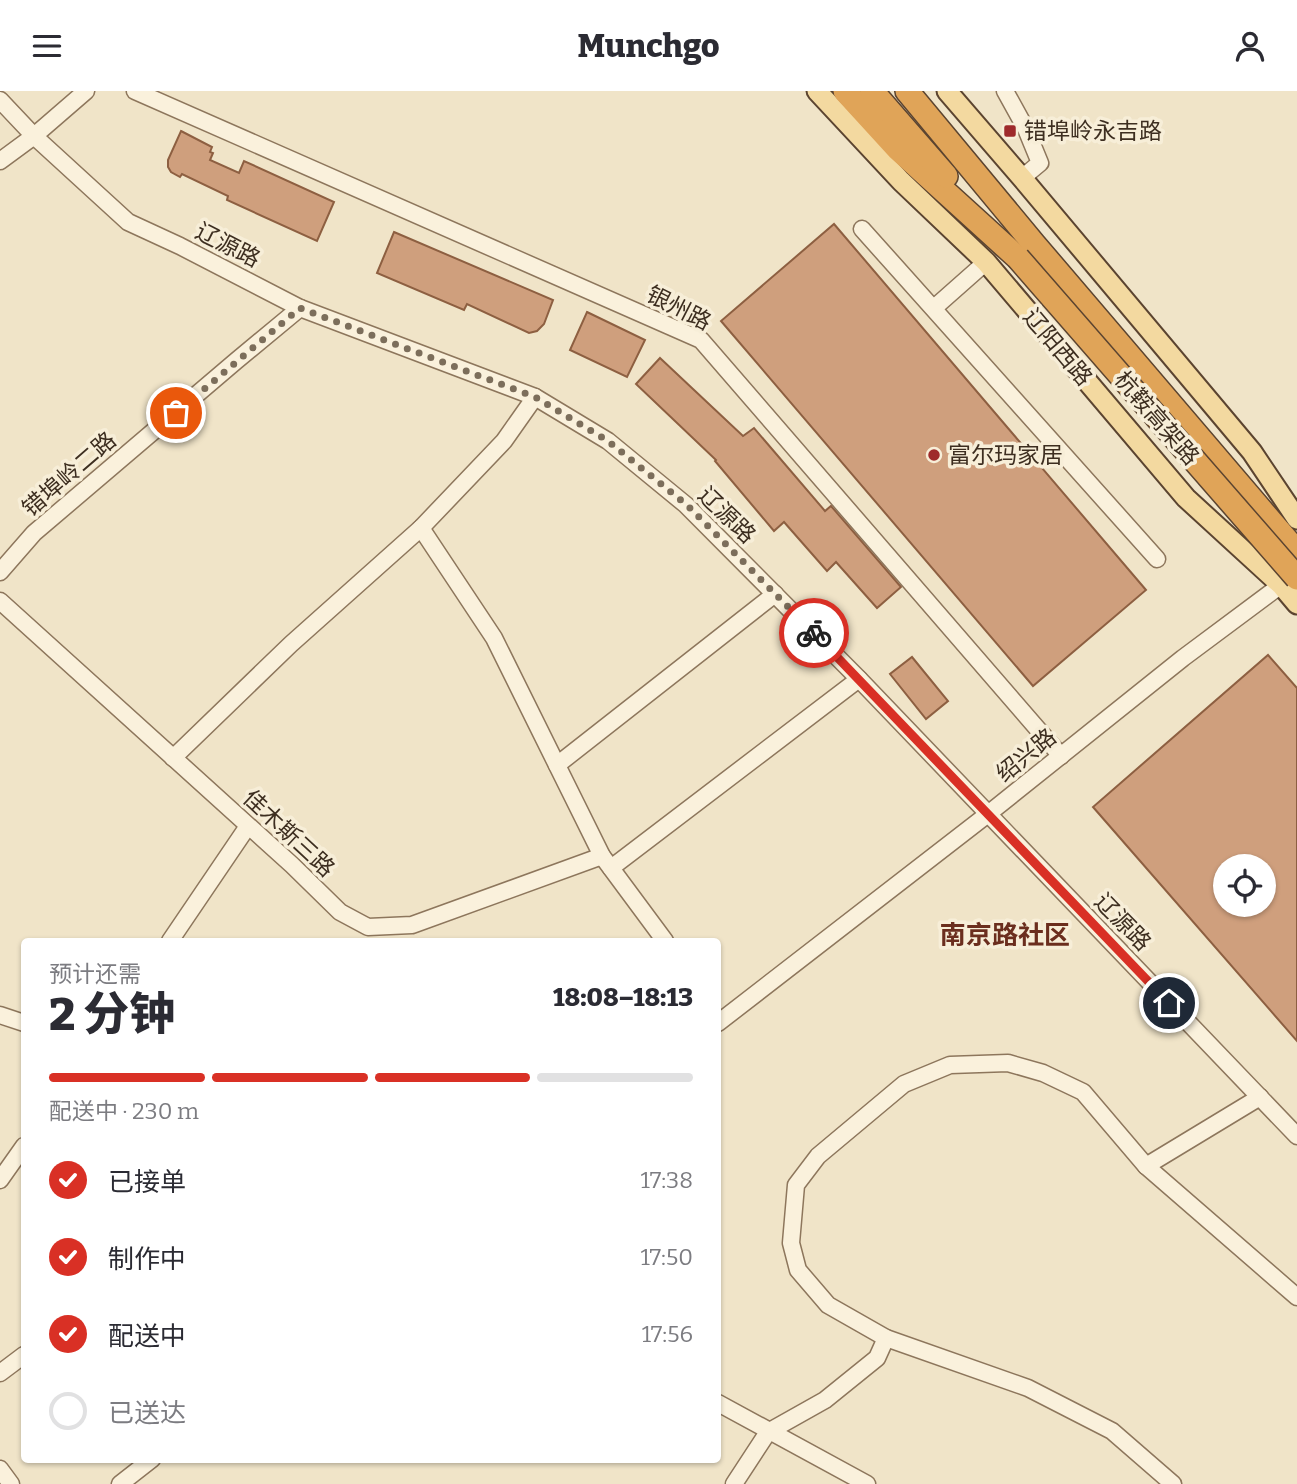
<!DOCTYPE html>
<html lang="zh">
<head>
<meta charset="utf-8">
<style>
  body { margin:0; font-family:Bitter,"Noto Sans SC",serif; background:#f7f7f7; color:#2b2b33; height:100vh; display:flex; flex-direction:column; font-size:26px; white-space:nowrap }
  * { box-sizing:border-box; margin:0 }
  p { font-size:23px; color:#7c7c81 }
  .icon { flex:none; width:38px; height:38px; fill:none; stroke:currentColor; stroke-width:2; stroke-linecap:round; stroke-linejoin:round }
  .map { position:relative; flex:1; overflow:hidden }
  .details { position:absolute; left:21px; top:847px; width:700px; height:525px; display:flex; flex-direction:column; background:#fff; border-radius:7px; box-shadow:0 2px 5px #0004 }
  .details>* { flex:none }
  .tools { position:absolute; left:1213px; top:763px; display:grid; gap:14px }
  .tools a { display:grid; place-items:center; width:63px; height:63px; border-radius:50%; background:#fff; box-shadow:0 2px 5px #0004; font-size:35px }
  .pin { position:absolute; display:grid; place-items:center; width:60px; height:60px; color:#fff; margin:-30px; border:4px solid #fff; border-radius:50%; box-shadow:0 2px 7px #0007 }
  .courier { position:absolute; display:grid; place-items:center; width:70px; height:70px; margin:-35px; border:5px solid #d93025; border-radius:50%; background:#fff; color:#222; box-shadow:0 2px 9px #0007 }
  .summary em { font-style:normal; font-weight:800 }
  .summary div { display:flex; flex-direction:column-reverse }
  .summary { display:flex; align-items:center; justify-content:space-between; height:119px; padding:0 28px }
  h1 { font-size:46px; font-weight:800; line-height:52px }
  .bar { display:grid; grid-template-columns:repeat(4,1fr); gap:10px 7px; align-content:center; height:84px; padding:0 28px }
  .bar i { height:9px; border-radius:5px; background:#e1e1e2 }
  .bar .current { background:#d93025 }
  .bar p { grid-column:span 4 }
  ol { padding:0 28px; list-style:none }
  li { display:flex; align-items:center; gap:21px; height:77px }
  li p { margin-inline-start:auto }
  li .icon { padding:7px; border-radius:50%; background:#d93025; color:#fff; stroke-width:4 }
  li:last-child { color:#7c7c81 }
  li i { width:38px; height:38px; border:4px solid #e1e1e2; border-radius:50% }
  header { display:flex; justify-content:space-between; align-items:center; height:91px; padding:0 28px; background:#fff; font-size:32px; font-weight:800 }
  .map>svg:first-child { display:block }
  .building { fill:#cf9f7d; stroke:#8d5f41; stroke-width:2; fill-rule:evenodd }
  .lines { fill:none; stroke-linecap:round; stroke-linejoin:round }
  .minor-casing { stroke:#8d765c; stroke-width:19 }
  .major-casing { stroke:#5b4430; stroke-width:23 }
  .highway-casing { stroke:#5b4430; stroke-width:26 }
  .minor { stroke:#faf1dc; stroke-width:16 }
  .major { stroke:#f3d9a0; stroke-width:19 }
  .highway { stroke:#e0a458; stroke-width:23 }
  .highway-bridge-casing { stroke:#5b4430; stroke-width:26; stroke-linecap:butt }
  .highway-bridge { stroke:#e0a458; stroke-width:23 }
  .done { stroke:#7c6e5b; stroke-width:7; stroke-dasharray:0 12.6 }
  .route { stroke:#d93025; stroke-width:9 }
  .poi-dot { fill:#9e2a2b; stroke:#f7eed8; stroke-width:2.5 }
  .labels { text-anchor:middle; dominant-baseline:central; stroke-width:7; stroke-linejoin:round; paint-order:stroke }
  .poi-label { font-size:23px; fill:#3d2e20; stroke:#f7eed8; text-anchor:start }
  .street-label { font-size:23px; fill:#3d2e20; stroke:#f7eed8 }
  .quarter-label { font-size:26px; font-weight:bold; fill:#6b2e1e; stroke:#f7eed8 }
</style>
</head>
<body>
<header><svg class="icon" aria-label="menu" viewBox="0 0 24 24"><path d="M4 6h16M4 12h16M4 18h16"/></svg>Munchgo<svg class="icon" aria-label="person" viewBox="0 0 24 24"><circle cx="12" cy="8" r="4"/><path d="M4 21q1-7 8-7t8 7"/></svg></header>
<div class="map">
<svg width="1297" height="1393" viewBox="0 0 1297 1393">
  <rect width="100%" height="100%" fill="#f0e4c8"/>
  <g class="building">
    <polygon points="181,40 212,56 210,61 213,62 210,69 239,82 244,70 334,111 317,150 227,109 228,105 182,83 180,86 171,81 168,76 168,69"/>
    <polygon points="834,133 1146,499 1033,595 721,230"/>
    <polygon points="394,141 553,209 544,233 537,240 529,242 467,213 464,219 377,182"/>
    <polygon points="587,221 645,249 627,286 570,259"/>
    <polygon points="660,267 743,345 754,337 825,420 831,415 901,496 877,517 836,471 827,480 784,431 774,440 715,370 716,369 636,293"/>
    <path d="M 1268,564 L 1297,597 L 1297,950 L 1093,716 ZM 1225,775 L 1264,775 L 1264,814 L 1225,814 Z"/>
    <polygon points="912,566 948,610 926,628 890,583"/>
  </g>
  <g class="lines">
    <g class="minor-casing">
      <g id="minor">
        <polyline points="135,0 701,249 1061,665"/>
        <polyline points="1005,0 1026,38 1040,72 1022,87"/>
        <polyline points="0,9 34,45 128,131 180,155 300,217 535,306 608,350 686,414 859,588 1297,1045"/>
        <polyline points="0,70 34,45 86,0"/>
        <polyline points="862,138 1157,468"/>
        <polyline points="934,217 986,171"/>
        <polyline points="421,437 494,547 602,765 665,850"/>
        <polyline points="0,481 34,442 236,270 300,217"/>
        <polyline points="0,510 292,774 340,821 368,836 412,834 602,765"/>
        <polyline points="173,667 291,553 421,437 504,350 535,306"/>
        <polyline points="557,674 775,503"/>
        <polyline points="611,777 859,588"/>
        <polyline points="170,850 248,735"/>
        <polyline points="0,924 24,932"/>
        <polyline points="718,932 988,723 1183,567 1289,488"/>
        <polyline points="1146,1075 1260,1006"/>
        <polyline points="0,1089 24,1055"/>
        <polyline points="0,1282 24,1264"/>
        <polyline points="718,1312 867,1393"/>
        <polyline points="0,1378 11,1393"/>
        <polyline points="120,1393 152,1368"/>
        <polyline points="734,1393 768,1341 825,1309 877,1267 886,1247"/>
        <polyline points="1173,1393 1112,1340 1028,1297 886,1247 828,1214 798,1179 791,1152 796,1094 818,1065 904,993 950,974 1008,972 1043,982 1083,1001 1146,1075 1297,1206"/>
      </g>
    </g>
    <g class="major-casing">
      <g id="major">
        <polyline points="817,0 901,90 986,171 1186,407 1281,494 1297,513"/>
        <polyline points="947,0 1022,87 1252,361 1297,428"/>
      </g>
    </g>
    <g class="highway-casing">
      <g id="highway">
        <polyline points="845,0 898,58 1018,167"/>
        <polyline points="872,0 946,85"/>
        <polyline points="907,0 1034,153 1297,461"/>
      </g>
    </g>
    <use href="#minor" class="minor"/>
    <use href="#major" class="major"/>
    <use href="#highway" class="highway"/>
    <g class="highway-bridge-casing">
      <polyline id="highway-bridge" points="1018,167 1297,487"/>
    </g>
    <use href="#highway-bridge" class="highway-bridge"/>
  </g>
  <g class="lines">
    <polyline class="done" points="176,322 300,217 535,306 608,350 687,414 814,542"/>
    <polyline class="route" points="814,542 1169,912"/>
  </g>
  <g class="poi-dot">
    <rect x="1003" y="33" width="14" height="14" rx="3.5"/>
    <circle cx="934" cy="364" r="7"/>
  </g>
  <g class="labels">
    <g class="poi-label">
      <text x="1024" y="40">错埠岭永吉路</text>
      <text x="948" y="364">富尔玛家居</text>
    </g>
    <g class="street-label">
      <text transform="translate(228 154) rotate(27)">辽源路</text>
      <text transform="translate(679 217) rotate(27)">银州路</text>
      <text transform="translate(1058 256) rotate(50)">辽阳西路</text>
      <text transform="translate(1157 327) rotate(49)">杭鞍高架路</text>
      <text transform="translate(69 383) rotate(-41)">错埠岭二路</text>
      <text transform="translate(727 424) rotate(44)">辽源路</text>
      <text transform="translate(1026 664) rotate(-39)">绍兴路</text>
      <text transform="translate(289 742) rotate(43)">佳木斯三路</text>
      <text transform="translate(1123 831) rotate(46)">辽源路</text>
    </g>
    <g class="quarter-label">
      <text x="1005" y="844">南京路社区</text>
    </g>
  </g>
</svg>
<div class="tools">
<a><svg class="icon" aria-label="locate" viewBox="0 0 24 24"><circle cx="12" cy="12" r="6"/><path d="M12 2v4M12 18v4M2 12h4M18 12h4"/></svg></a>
</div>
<div class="pin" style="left:176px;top:322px;background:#ea580c"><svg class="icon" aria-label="bag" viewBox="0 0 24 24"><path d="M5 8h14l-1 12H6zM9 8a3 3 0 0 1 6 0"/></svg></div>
<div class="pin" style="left:1169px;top:912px;background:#1f2937"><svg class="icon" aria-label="home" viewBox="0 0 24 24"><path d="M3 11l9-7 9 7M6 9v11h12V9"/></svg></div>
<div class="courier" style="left:814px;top:542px"><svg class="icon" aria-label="bike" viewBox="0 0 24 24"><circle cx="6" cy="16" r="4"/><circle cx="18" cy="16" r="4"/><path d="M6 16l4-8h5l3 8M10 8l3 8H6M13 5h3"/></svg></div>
<section class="details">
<div class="summary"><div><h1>2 分钟</h1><p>预计还需</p></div><em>18:08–18:13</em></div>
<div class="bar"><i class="current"></i><i class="current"></i><i class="current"></i><i></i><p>配送中 · 230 m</p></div>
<ol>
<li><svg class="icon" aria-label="check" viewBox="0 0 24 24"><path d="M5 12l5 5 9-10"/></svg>已接单<p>17:38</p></li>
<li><svg class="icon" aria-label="check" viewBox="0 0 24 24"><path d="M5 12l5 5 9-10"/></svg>制作中<p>17:50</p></li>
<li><svg class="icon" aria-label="check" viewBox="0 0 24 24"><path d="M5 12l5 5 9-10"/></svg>配送中<p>17:56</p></li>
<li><i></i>已送达</li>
</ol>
</section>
</div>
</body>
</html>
